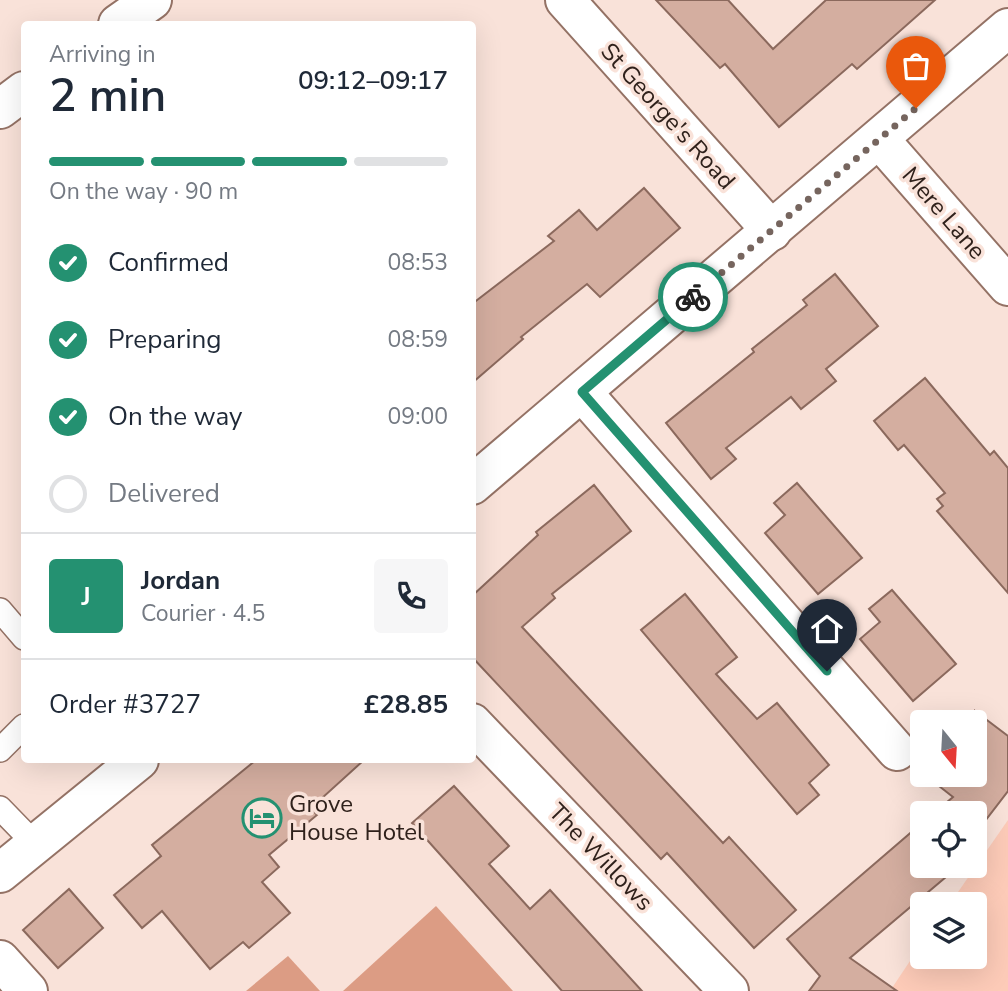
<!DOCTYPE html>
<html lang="en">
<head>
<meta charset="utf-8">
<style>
  body { margin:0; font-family:"Nunito Sans",sans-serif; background:#f6f6f7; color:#1f2937; height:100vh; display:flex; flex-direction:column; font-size:26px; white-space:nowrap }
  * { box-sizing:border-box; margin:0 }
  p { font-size:23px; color:#747a83 }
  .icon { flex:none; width:38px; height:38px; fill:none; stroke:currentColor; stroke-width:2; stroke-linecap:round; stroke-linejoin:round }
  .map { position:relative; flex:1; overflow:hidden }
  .details { position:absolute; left:21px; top:21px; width:455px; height:742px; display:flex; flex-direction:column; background:#fff; border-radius:7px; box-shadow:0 7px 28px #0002 }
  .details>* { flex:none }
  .needle { width:46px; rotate:162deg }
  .buttons { position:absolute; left:910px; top:710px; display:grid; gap:14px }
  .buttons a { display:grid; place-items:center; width:77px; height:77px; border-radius:7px; background:#fff; box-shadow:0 7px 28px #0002; font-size:35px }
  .pin { position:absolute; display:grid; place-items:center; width:60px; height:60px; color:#fff; margin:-72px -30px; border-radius:50% 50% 50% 0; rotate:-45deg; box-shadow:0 0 7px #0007 }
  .pin .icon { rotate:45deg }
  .courier { position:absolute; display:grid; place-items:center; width:70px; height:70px; margin:-35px; border:5px solid #249171; border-radius:50%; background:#fff; color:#222; box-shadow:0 2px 9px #0007 }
  .headline em { font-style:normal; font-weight:600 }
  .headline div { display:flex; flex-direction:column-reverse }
  .headline { display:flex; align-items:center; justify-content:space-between; height:119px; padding:0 28px }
  h1 { font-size:46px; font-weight:600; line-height:52px }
  .bar { display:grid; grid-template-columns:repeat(4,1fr); gap:10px 7px; align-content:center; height:84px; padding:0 28px }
  .bar i { height:9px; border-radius:5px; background:#e0e1e3 }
  .bar .on { background:#249171 }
  .bar p { grid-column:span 4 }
  .line { display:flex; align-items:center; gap:18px; padding:0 28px; border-top:2px solid #e0e1e3 }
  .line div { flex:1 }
  .round { display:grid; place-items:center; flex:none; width:74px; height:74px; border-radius:7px; background:#f6f6f7 }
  ol { padding:0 28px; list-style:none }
  li { display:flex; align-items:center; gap:21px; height:77px }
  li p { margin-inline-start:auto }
  li .icon { padding:7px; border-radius:50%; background:#249171; color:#fff; stroke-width:4 }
  li:last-child { color:#747a83 }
  li i { width:38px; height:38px; border:4px solid #e0e1e3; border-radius:50% }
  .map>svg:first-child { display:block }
  .green { fill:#fdcbb8 }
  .forest { fill:#dc9c84 }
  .building { fill:#d4aea0; stroke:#8b695d; stroke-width:2 }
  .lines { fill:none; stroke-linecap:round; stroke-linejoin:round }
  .lane-casing { stroke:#947265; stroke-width:26 }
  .street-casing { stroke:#947265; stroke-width:42 }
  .secondary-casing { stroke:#947265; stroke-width:42 }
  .lane { stroke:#fff; stroke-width:23 }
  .street { stroke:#fff; stroke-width:38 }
  .secondary { stroke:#fff; stroke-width:38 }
  .done { stroke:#76655e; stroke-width:7; stroke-dasharray:0 12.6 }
  .route { stroke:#249171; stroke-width:9 }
  .labels { text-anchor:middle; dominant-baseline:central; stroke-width:7; stroke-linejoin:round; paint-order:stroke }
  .street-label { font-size:24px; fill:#2f211b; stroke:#f9e2d9 }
  .poi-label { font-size:24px; fill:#2f211b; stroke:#f9e2d9; text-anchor:start }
</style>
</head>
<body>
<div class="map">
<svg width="1008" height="991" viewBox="0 0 1008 991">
  <rect width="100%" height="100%" fill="#f9e2d9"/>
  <polygon class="green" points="1008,820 1008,991 890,991 922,943 922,957 975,957 975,905 949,905"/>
  <g class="forest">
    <polygon points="436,906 513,991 343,991"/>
    <polygon points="288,956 320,991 246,991"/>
  </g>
  <g class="building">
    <polygon points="656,0 728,0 773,49 826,0 935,0 857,69 852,64 779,127 725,64 720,68"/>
    <polygon points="644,188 680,228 600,297 587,284 521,337 523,339 472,383 472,304 554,241 548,236 579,210 597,230"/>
    <polygon points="835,274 878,326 826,369 836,381 801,409 791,397 726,448 736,459 711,479 666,423 754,352 752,349 807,305 803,300"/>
    <polygon points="925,378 990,455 994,451 1008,468 1008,593 937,511 943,506 937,499 945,493 904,445 898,450 874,421"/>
    <polygon points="797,483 862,558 818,594 765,533 785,515 774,503"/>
    <polygon points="594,485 631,531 552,594 555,598 522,627 723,843 729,837 796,910 754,948 667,853 661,859 472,657 472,596 538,535 536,532"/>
    <polygon points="892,590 956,664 913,701 860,639 880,622 869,609"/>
    <polygon points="685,594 737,657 716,674 757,719 777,703 829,765 809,783 819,795 797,814 641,630"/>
    <polygon points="975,711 1008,736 1008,791 975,834 975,814 933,814 953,797 925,775 975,775"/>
    <polygon points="256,760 364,760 311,808 317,815 269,855 279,867 262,882 290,913 249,948 243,942 210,969 162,911 142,928 114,895 161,856 152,845"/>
    <polygon points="454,786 509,846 489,864 530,909 550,890 642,991 562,991 412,823"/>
    <polygon points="922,823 922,866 959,866 850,958 897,991 809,991 820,976 787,939"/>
    <polygon points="69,889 103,928 58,968 23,930"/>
  </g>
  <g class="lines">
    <g class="lane-casing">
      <g id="lane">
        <polyline points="0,610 24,638"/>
        <polyline points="0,750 24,726"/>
        <polyline points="0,808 35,844"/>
      </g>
    </g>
    <g class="street-casing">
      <g id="street">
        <polyline points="118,24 152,0"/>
        <polyline points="0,109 24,91"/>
        <polyline points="880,140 1008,286"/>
        <polyline points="582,392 897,751"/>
        <polyline points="472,723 729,991"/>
        <polyline points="0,960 28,991"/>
      </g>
    </g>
    <g class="secondary-casing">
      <g id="secondary">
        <polyline points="565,0 772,231"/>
        <polyline points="472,485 1008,28"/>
        <polyline points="0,873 139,760"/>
      </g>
    </g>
    <use href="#lane" class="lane"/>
    <use href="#street" class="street"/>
    <use href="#secondary" class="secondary"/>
  </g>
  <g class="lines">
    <polyline class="done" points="693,297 916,108"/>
    <polyline class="route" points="693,297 582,392 827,671"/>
  </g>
  <defs>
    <g id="hotel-ring" transform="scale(2.0125)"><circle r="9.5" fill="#f9e2d9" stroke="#249171" stroke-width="1.5"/><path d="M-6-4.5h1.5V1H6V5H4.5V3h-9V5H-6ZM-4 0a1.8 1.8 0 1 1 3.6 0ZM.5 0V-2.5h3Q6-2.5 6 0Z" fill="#249171"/></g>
  </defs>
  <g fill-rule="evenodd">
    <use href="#hotel-ring" x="262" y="818"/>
  </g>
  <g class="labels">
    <g class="street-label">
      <text transform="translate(668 116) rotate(48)">St George's Road</text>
      <text transform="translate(944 213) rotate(49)">Mere Lane</text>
      <text transform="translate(601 857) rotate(46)">The Willows</text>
    </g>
    <g class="poi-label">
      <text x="289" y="804">Grove<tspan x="289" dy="28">House Hotel</tspan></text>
    </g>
  </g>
</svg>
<div class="buttons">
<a><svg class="needle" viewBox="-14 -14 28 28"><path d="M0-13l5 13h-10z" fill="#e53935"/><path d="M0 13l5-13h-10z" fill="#747a83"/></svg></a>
<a><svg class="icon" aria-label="locate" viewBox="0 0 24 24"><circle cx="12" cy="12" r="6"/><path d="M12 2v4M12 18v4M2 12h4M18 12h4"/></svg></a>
<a><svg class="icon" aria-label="layers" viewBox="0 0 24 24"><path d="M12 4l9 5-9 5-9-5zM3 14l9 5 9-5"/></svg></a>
</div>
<div class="pin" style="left:916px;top:108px;background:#ea580c"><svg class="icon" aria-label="bag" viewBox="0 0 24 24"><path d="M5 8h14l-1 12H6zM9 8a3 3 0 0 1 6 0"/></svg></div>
<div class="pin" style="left:827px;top:671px;background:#1f2937"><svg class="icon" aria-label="home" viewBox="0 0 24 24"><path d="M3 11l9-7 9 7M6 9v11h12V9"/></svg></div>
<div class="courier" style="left:693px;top:297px"><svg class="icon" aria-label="bike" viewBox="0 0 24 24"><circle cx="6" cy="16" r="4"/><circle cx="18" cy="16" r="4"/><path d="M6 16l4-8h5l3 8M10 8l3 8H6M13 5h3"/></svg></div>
<section class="details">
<div class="headline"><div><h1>2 min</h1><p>Arriving in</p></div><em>09:12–09:17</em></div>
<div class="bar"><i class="on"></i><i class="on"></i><i class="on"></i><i></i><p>On the way · 90 m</p></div>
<ol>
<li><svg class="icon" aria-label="check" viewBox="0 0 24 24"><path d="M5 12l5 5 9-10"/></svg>Confirmed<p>08:53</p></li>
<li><svg class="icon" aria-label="check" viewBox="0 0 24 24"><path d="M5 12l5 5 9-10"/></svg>Preparing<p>08:59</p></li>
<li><svg class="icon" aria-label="check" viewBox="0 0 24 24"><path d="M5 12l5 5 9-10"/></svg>On the way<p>09:00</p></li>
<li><i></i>Delivered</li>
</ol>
<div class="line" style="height:126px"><b class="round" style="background:#249171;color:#fff">J</b><div><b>Jordan</b><p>Courier · 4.5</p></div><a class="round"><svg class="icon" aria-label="phone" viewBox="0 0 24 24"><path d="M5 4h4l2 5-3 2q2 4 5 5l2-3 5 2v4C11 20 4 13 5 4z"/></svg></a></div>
<div class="line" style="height:91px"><div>Order #3727</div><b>£28.85</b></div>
</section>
</div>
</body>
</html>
